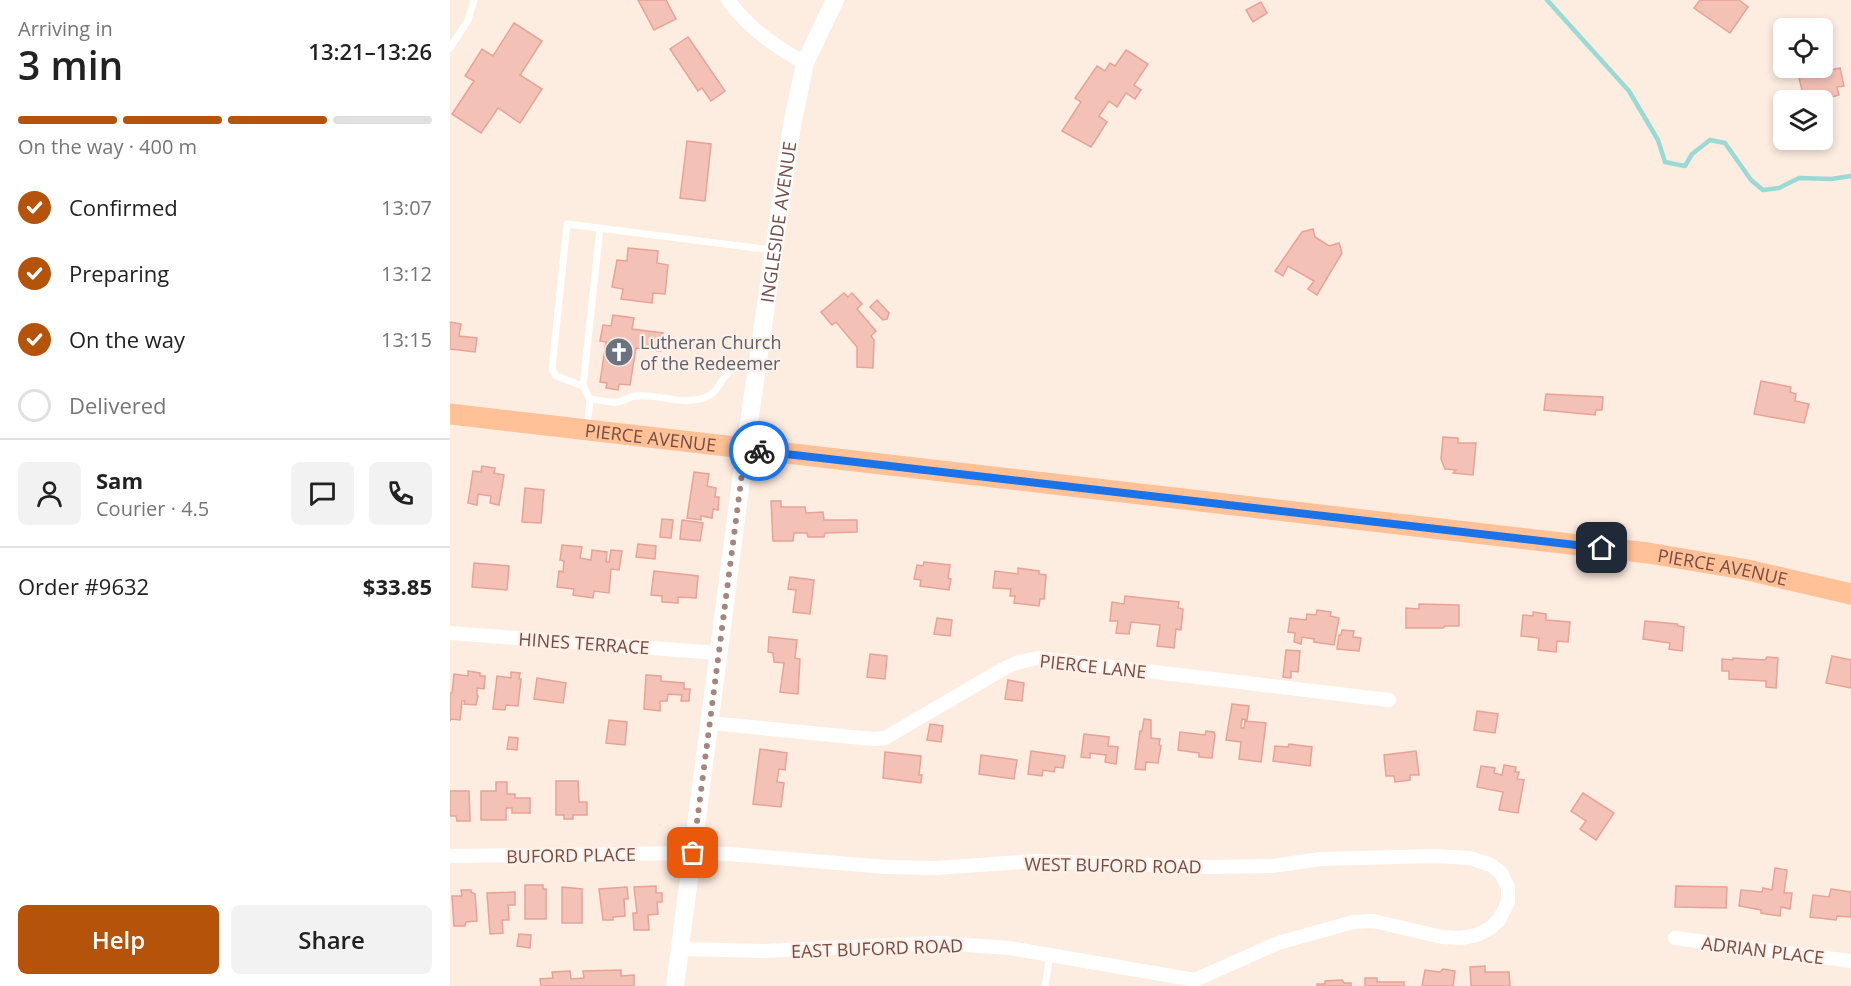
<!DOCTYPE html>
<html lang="en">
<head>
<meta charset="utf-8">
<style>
  body { margin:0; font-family:"Open Sans",sans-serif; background:#f2f2f2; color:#222; height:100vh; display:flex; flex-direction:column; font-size:22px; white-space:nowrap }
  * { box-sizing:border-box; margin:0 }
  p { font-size:20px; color:#767676 }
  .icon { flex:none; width:33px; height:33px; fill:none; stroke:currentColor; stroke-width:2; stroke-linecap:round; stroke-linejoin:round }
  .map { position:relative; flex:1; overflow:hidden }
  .panel { display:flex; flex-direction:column; background:#fff; width:450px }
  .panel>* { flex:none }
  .buttons { position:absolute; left:1323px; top:18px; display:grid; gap:12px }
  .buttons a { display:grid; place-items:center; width:60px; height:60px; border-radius:9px; background:#fff; box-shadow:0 3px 9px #0003; font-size:30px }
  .pin { position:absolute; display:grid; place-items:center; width:51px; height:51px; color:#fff; margin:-26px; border-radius:12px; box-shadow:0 3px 9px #0006 }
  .courier { position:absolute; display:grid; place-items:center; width:60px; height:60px; margin:-30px; border:4px solid #1a73e8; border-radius:50%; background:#fff; color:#222; box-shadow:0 2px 8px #0007 }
  .overview em { font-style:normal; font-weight:600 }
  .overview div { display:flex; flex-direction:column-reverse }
  .overview { display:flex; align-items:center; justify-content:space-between; height:102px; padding:0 18px }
  h1 { font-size:39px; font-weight:600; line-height:45px }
  .bar { display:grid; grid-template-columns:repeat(4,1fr); gap:9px 6px; align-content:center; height:72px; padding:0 18px }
  .bar i { height:8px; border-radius:4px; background:#e0e0e0 }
  .bar .selected { background:#b45309 }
  .bar p { grid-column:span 4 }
  .line { display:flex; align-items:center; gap:15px; padding:0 18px; border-top:2px solid #e0e0e0 }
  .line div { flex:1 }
  .round { display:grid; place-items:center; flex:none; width:63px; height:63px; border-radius:9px; background:#f2f2f2 }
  ol { padding:0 18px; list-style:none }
  li { display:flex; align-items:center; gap:18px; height:66px }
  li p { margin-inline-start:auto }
  li .icon { padding:6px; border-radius:50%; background:#b45309; color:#fff; stroke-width:4 }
  li:last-child { color:#767676 }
  li i { width:33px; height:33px; border:3px solid #e0e0e0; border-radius:50% }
  .button { display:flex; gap:12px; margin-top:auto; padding:12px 18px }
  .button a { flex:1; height:69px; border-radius:9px; background:#b45309; color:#fff; font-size:24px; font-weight:600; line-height:69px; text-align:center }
  .button a+a { background:#f2f2f2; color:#222 }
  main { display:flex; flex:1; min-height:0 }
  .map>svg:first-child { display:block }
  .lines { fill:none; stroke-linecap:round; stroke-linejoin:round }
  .stream { stroke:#99dad6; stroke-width:4.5 }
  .building { fill:#f4c1b6; stroke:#e7a396; stroke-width:1.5 }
  .lane { stroke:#fff; stroke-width:7 }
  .street { stroke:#fff; stroke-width:14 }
  .secondary { stroke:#fff; stroke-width:18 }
  .primary { stroke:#ffc195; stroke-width:21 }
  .done { stroke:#a5857c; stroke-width:6; stroke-dasharray:0 10.8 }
  .route { stroke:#1a73e8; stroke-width:8 }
  .labels { text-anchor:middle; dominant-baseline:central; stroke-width:4.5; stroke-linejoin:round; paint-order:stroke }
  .street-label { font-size:18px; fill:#754d46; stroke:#fff0e7 }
  .worship-label { font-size:18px; fill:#5b616d; stroke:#fff0e7; text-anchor:start }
</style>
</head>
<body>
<main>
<section class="panel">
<div class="overview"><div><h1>3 min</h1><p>Arriving in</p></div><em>13:21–13:26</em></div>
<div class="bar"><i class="selected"></i><i class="selected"></i><i class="selected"></i><i></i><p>On the way · 400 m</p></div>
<ol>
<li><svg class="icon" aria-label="check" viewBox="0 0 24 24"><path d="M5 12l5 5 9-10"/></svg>Confirmed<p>13:07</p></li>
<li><svg class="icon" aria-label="check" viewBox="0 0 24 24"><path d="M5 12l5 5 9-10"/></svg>Preparing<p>13:12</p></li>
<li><svg class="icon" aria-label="check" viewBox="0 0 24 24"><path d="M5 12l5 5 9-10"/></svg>On the way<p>13:15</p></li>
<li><i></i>Delivered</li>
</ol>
<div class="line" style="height:108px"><a class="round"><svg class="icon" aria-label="person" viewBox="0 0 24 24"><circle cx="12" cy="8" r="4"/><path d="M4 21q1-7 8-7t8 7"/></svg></a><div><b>Sam</b><p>Courier · 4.5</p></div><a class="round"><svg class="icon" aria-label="chat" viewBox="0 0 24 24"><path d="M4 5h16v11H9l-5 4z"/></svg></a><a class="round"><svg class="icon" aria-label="phone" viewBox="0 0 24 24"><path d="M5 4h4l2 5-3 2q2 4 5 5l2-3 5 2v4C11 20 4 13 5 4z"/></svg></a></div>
<div class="line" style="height:78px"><div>Order #9632</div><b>$33.85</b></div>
<div class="button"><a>Help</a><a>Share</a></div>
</section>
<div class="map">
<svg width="1401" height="986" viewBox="0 0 1401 986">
  <rect width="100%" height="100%" fill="#fdece0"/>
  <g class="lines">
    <polyline class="stream" points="1097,0 1179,91 1208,140 1215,162 1235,166 1242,154 1260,140 1275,143 1301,180 1313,190 1329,188 1349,178 1381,179 1401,176"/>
  </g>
  <g class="building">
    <polygon points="188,0 216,0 226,19 204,30"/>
    <polygon points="1250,0 1289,0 1298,7 1280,33 1244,8"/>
    <polygon points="811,2 817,13 803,22 796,10"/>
    <polygon points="64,23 92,41 70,75 92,89 70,123 48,108 31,133 2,114 24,81 15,76 32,49 43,56"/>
    <polygon points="238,37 275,91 261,101 252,88 248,91 220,49"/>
    <polygon points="676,50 698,64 684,85 691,90 685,99 676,93 667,107 659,101 649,116 657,122 641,147 612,131 631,102 625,98 647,66 655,71 660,63 665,66"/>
    <polygon points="1372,51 1376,51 1380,70 1390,68 1394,86 1387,87 1389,95 1371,100 1346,100 1345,96 1353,94 1349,78 1364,74 1363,68 1372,68"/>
    <polygon points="237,141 261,144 255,201 230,198"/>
    <polygon points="863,229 865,237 879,246 889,243 892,253 867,295 858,289 864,281 838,266 833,276 825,271 852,232"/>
    <polygon points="178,248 208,251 207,263 218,265 215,294 203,293 202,303 171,299 173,289 162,287 167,260 177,261"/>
    <polygon points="394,293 398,297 402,293 412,304 407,309 426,331 421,336 424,340 423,368 407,367 407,347 386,322 382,325 371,312"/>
    <polygon points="427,300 439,313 437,319 433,320 420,307"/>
    <polygon points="163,315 184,318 182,329 213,333 210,351 186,348 180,385 169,384 168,390 156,388 157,383 150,382 156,342 150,341 153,325 161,326"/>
    <polygon points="0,322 11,324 9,336 27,338 25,352 0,349"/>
    <polygon points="1311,381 1341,387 1340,392 1346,394 1345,401 1359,404 1354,423 1304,414"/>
    <polygon points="1096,394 1153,397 1152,410 1146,410 1145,415 1094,410"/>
    <polygon points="993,437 1008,438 1008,443 1026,443 1023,475 1003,473 1006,470 995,469 991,459"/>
    <polygon points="32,466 45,468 44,473 54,475 49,505 40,503 41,496 28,494 27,505 18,503 23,471 31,472"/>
    <polygon points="244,472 259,474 257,486 266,488 265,497 269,497 268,510 263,509 262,518 251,516 251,520 237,518"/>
    <polygon points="75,488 94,490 91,523 72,522"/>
    <polygon points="321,501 331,501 331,507 355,507 356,513 373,512 374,520 407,520 407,532 375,533 374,537 358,537 357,533 344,533 343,541 323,541"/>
    <polygon points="212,519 223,520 221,538 210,537"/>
    <polygon points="232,520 253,523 250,541 230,539"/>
    <polygon points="188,544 206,546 205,559 186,557"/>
    <polygon points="112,545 132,547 130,558 141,560 142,550 157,552 156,562 159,562 161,550 172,551 169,570 161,569 159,593 144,591 143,598 123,595 124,589 107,587 109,571 113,572 114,561 110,560"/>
    <polygon points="474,562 500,565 498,578 501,579 499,590 470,586 471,580 464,579 467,565 473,566"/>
    <polygon points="24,563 59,566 57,590 22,587"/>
    <polygon points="568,568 589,571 589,574 596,575 594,599 590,599 589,606 564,603 565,596 560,596 561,589 543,588 545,571 568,574"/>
    <polygon points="204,571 248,576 246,598 228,597 228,603 212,602 212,596 201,595"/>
    <polygon points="340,577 364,580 360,614 343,612 346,590 338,589"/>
    <polygon points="675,596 729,602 728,608 733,609 731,630 726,629 724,648 707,646 710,625 681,622 679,634 666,633 668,621 660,621 662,602 674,604"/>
    <polygon points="969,604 1009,605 1009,626 995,626 993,628 956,628 956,608 969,609"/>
    <polygon points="867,610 881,612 880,616 889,618 884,645 864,642 864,639 852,637 851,644 844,642 845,633 838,632 840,618 856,620 857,614 866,615"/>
    <polygon points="1083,612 1096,614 1096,620 1120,622 1118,642 1107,641 1106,652 1088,650 1089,638 1071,636 1073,615 1083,616"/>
    <polygon points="487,618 502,620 500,636 484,634"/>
    <polygon points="1195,621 1227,624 1228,626 1234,627 1232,651 1219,649 1220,643 1193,639"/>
    <polygon points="892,630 904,631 903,637 911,638 909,651 887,649 889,635 891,635"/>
    <polygon points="319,637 347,640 345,658 350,659 348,694 330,692 334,663 324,662 323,653 318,652"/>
    <polygon points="836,650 850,651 848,672 841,671 841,678 833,677"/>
    <polygon points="420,654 437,656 435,679 417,677"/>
    <polygon points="1382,656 1401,660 1401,688 1376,683"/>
    <polygon points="1317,657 1328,658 1326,688 1316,687 1316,681 1279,679 1279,671 1272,671 1272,659 1283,660 1283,658 1315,660"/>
    <polygon points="18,671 30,673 30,676 35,676 34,689 27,688 27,695 28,696 26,705 14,704 15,701 12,701 10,720 1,719 0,721 0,693 2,693 4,674 18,676"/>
    <polygon points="61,672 70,673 69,679 71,679 68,706 56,705 55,710 43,709 47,676 61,678"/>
    <polygon points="196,675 211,676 211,681 234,683 234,689 240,689 239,701 231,701 232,695 218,694 217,701 210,701 210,711 194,709"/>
    <polygon points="87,678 116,683 113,703 84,699"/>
    <polygon points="558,680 574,683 572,701 555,699"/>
    <polygon points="782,704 799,706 797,720 792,719 791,728 794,728 795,721 816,723 811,762 789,759 791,742 776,740"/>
    <polygon points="1027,711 1048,714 1045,733 1024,730"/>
    <polygon points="694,719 701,720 701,738 710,739 709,745 711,746 708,763 696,762 695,770 685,769 690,731 692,731"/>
    <polygon points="159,720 177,722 175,745 156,743"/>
    <polygon points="480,724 493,726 491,742 477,740"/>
    <polygon points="756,731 764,732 765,735 762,758 749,757 749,753 728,750 730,732 755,735"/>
    <polygon points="634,734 659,737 658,746 668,747 666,764 655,762 656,755 640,753 640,758 631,757"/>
    <polygon points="59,737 68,738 67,750 57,749"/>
    <polygon points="839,744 862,747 860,766 823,761 825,746 838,747"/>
    <polygon points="310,749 337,753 335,770 329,769 327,782 334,783 331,807 303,804"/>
    <polygon points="581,751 615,756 613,768 605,767 604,772 593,770 592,776 578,774"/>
    <polygon points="966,751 969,775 960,775 960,780 945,782 944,776 936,776 934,755"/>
    <polygon points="435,752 471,756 469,775 472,775 471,783 433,778"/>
    <polygon points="531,755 567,760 564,779 529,774"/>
    <polygon points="1054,765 1066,767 1065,772 1069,772 1067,779 1074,780 1068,813 1049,810 1053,792 1027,787 1031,766 1045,768 1044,773 1052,775"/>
    <polygon points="106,781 128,781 129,802 137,802 137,815 123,815 123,819 114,819 114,815 106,815"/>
    <polygon points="46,782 57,782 57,794 65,794 65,798 80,798 80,813 62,813 62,808 56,808 56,820 31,820 31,791 46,791"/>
    <polygon points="0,791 19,791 20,821 7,821 6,816 0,816"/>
    <polygon points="1133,793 1164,813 1146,840 1130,829 1136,821 1121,811"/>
    <polygon points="1325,868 1337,870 1334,893 1342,893 1340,909 1331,907 1330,916 1311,913 1311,910 1289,906 1291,890 1312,892 1313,888 1322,890"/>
    <polygon points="75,885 93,885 93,889 96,889 96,919 75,919"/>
    <polygon points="206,886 206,893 212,893 212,902 207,902 208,914 198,915 199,930 184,930 183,913 187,913 184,887"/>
    <polygon points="1226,886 1277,887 1276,908 1225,907"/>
    <polygon points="112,887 132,889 132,923 112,923"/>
    <polygon points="177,887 178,899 174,899 175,916 163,917 163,920 153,920 149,889"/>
    <polygon points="1381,889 1401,892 1401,917 1387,916 1386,920 1360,917 1363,895 1379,897"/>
    <polygon points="11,890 21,890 21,892 25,894 27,921 16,922 15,926 4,926 2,896 12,896"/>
    <polygon points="65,892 65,905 58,905 59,920 52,920 53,933 40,934 37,893"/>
    <polygon points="69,934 81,935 80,948 67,946"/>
    <polygon points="1035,966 1035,972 1059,972 1060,986 1021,986 1020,967"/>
    <polygon points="993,969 1005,971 1003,986 972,986 975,970 990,972"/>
    <polygon points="171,970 171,976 184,975 184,986 91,986 90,979 103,978 102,972 120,971 121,979 134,978 133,971"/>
    <polygon points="915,978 927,978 927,982 954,982 954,986 915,986"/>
    <polygon points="892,980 894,983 901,983 901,986 867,986 867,984 875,984 875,981"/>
  </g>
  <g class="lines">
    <g class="lane">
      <polyline points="0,48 18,20 24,0"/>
      <polyline points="133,386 150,228"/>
      <path d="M 140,399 C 149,400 159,403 168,402 C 174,401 179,397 185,396 C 209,393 230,406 254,398 C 277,390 269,359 305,368"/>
      <polyline points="137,428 140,399 133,386 106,376 102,369 117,224 322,250"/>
      <polyline points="595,986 600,955"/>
    </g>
    <g class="street">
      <path d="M 278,0 C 298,28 325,47 355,63"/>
      <polyline points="0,633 268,653"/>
      <polyline points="260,723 423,739 435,738 553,669 566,663 587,658 939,700"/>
      <polyline points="0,856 243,853 280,854 437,867 486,868 585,861 761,867 822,866 871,859 984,856 1020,858 1041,865 1051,873 1058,887 1058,902 1049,920 1039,929 1027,935 1011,938 992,937 923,921 903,922 828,943 745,980 559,948 488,943 314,951 230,949"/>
      <polyline points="1225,938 1401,961"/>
    </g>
    <path class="secondary" id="s1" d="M 225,986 L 295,450 L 342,125 L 355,63 L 385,0"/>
    <path class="primary" id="s2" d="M 0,414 L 1198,553 L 1293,569 L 1401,594"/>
  </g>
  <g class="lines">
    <polyline class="done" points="243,853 295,450 309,451"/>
    <polyline class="route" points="309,451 1152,548"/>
  </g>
  <defs>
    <g id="church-disc" transform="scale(1.5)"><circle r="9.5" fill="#6b7280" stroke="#fff0e7"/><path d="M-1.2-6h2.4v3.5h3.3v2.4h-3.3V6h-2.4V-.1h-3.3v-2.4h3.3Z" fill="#fff"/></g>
  </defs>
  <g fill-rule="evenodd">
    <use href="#church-disc" x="169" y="352"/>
  </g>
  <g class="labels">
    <g class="street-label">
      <text stroke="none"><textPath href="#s1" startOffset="771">INGLESIDE AVENUE</textPath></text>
      <text stroke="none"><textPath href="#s2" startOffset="202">PIERCE AVENUE</textPath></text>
      <text stroke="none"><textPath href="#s2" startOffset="1282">PIERCE AVENUE</textPath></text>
      <text transform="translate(134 643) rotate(4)">HINES TERRACE</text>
      <text transform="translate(643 666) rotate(6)">PIERCE LANE</text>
      <text transform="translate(121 855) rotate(-1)">BUFORD PLACE</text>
      <text transform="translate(663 865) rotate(1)">WEST BUFORD ROAD</text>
      <text transform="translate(427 948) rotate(-2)">EAST BUFORD ROAD</text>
      <text transform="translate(1313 950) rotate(7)">ADRIAN PLACE</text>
    </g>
    <g class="worship-label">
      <text x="190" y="342">Lutheran Church<tspan x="190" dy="21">of the Redeemer</tspan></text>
    </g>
  </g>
</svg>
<div class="buttons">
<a><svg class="icon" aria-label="locate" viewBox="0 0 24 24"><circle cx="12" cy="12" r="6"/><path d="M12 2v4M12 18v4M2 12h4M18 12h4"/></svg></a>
<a><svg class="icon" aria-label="layers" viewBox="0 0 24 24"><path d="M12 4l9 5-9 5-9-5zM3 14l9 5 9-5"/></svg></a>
</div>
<div class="pin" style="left:243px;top:853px;background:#ea580c"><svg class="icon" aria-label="bag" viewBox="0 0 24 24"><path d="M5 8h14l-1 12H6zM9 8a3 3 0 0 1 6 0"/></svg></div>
<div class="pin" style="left:1152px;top:548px;background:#1f2937"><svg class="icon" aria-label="home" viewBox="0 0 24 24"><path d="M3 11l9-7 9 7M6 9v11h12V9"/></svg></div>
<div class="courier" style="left:309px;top:451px"><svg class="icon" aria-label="bike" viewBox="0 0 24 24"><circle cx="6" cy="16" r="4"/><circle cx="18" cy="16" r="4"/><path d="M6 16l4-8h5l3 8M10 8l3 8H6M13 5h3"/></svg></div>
</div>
</main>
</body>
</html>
